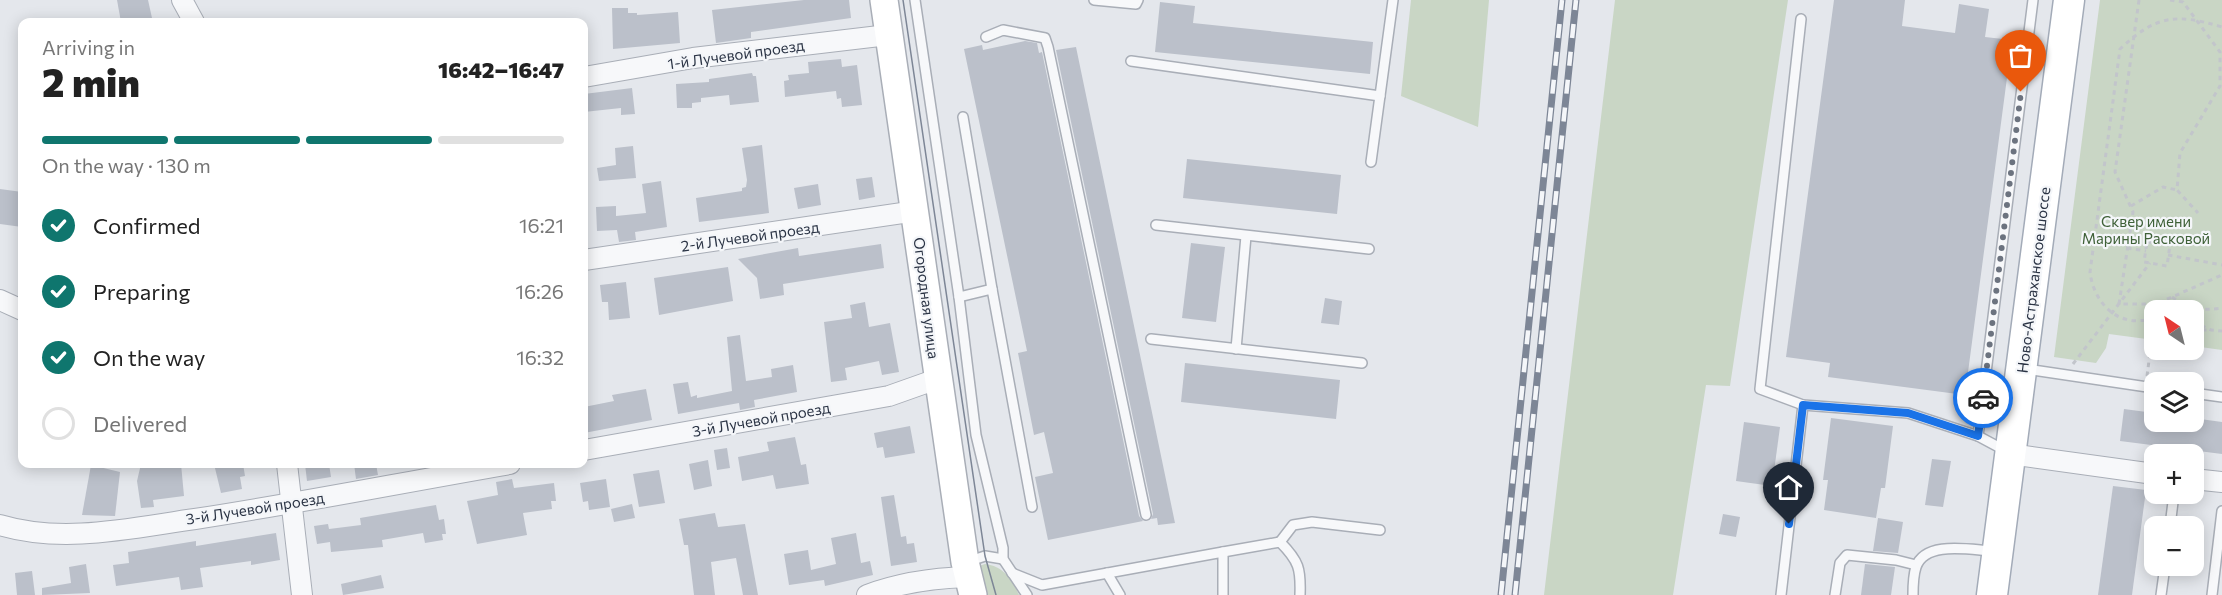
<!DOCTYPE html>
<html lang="en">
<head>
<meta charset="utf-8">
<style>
  body { margin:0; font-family:Commissioner,sans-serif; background:#f6f6f6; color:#222; height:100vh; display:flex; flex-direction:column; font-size:22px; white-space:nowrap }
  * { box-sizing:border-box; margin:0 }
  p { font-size:20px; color:#767676 }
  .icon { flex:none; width:33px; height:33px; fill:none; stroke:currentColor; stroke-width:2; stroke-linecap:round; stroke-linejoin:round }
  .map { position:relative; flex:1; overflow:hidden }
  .panel { position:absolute; left:18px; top:18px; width:570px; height:450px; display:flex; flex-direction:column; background:#fff; border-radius:12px; box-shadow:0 3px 15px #0003 }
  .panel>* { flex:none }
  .needle { width:39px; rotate:325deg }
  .controls { position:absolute; left:2144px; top:300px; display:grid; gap:12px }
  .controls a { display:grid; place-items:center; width:60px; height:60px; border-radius:12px; background:#fff; box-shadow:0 3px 15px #0003; font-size:30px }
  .pin { position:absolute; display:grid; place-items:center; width:51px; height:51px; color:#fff; margin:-62px -26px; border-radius:50% 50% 50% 0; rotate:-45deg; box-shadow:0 0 6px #0007 }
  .pin .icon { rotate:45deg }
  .courier { position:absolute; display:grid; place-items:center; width:60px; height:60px; margin:-30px; border:4px solid #1a73e8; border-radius:50%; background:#fff; color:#222; box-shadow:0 2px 8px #0007 }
  .head em { font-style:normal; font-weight:800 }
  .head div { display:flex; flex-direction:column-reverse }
  .head { display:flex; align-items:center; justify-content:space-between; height:102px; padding:0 24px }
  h1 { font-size:39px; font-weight:800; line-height:45px }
  .bar { display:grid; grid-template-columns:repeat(4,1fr); gap:9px 6px; align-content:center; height:72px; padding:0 24px }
  .bar i { height:8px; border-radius:4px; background:#e0e0e0 }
  .bar .on { background:#0f766e }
  .bar p { grid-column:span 4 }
  ol { padding:0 24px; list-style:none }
  li { display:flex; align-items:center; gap:18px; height:66px }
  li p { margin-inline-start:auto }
  li .icon { padding:6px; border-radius:50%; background:#0f766e; color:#fff; stroke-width:4 }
  li:last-child { color:#767676 }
  li i { width:33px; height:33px; border:3px solid #e0e0e0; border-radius:50% }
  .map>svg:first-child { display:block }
  .green { fill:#c9d6c5 }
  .building { fill:#bbc0ca }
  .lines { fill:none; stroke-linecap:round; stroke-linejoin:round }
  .lane-casing { stroke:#a9aeb7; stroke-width:12 }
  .street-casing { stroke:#a9aeb7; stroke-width:22 }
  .secondary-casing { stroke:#a9aeb7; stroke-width:30 }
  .primary-casing { stroke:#a3abb8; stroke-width:33 }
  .path { stroke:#c2c5cb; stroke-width:3; stroke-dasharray:4.5 4.5; stroke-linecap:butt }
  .lane { stroke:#f7f8fa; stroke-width:9 }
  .street { stroke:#f7f8fa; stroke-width:20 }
  .secondary { stroke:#fff; stroke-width:27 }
  .primary { stroke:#fff; stroke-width:30 }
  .tram { stroke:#7d8696; stroke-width:1.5 }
  .rail-casing { stroke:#7d8696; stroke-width:7 }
  .rail { stroke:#f4f6f9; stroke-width:4.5; stroke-dasharray:14; stroke-linecap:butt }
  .done { stroke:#6c737f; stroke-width:6; stroke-dasharray:0 10.8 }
  .route { stroke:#1a73e8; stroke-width:8 }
  .labels { text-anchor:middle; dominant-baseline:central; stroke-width:4.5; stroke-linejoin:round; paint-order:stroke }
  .street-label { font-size:15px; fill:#2b3445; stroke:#f4f6f9 }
  .park-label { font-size:15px; fill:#3f6138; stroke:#f4f6f9 }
</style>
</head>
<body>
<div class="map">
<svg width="2222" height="595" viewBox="0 0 2222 595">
  <rect width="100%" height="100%" fill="#e4e7ec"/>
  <g class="green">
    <polygon points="1411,0 1489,0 1478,127 1401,96"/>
    <polygon points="1615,0 1788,0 1730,386 1706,385 1673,595 1544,595"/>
    <polygon points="2100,0 2222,0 2222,350 2193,346 2193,310 2154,310 2154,340 2109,334 2106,348 2096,363 2054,357"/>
    <path d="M 985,564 C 1003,566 1012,579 1019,595 L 983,595 L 979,566 Z"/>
  </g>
  <g class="building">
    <polygon points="117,0 148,0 152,18 121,22"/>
    <polygon points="804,0 849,0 851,18 751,32 751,38 716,43 712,10"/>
    <polygon points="1834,0 1905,0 1902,26 1955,33 1959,4 1989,9 1985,37 2012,40 1965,395 1828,377 1830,363 1786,357"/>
    <polygon points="1160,2 1195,6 1193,23 1373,42 1370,74 1155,52"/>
    <polygon points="612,8 628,8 628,13 637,13 637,15 678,12 680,43 613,49"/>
    <polygon points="1025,41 1037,43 1039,53 1042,52 1139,516 1143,521 1048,540 1035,477 1053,473 1044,432 1034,435 1018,353 1027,351 964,49 982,45 983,50"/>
    <polygon points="1076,47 1175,523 1158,525 1157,518 1151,519 1153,514 1056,50"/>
    <polygon points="841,59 842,67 857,65 862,105 842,107 841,98 837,99 836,91 785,97 784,81 789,80 788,75 809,73 808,62"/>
    <polygon points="752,73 753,76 756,76 759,102 730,105 729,95 701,98 701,102 692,103 692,108 677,108 676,84 709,82 709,79"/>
    <polygon points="632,88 635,114 621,115 621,108 584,112 584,94"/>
    <polygon points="762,145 769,213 699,222 696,198 742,191 742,188 746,187 747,180 742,148"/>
    <polygon points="633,146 636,178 599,181 597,168 616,165 615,148"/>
    <polygon points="1187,159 1341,175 1337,214 1183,198"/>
    <polygon points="872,177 875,197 859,200 856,179"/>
    <polygon points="661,181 667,227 635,232 636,240 619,242 617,230 597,231 596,207 616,206 616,216 646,213 642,184"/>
    <polygon points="818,184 821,205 798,209 794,188"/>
    <polygon points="0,189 22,192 22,227 0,224"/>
    <polygon points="1191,243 1225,247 1216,322 1182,318"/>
    <polygon points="881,244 884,268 783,284 784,295 760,299 757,278 738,259 798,248 799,256"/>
    <polygon points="728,267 733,301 659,315 654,278"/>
    <polygon points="626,282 630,318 609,320 608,302 602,302 600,285"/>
    <polygon points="1325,298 1342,301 1339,325 1321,323"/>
    <polygon points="865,302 869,327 890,323 899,372 882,375 879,361 845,368 847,380 831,382 824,322 852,318 850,305"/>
    <polygon points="740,335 746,381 772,377 771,369 793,365 797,392 754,400 755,407 740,410 739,403 678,414 673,384 688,382 691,397 697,395 697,398 732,391 727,337"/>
    <polygon points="1185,363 1340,380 1336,419 1181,402"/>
    <polygon points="646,389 652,420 584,433 584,407 614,401 612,395"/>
    <polygon points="2124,409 2154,413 2154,422 2193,422 2193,418 2222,422 2222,454 2120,441"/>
    <polygon points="1831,418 1893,426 1885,488 1881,488 1876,518 1824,510 1828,480 1823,480"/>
    <polygon points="1744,422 1780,427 1772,486 1736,481"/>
    <polygon points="910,426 915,453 885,458 883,447 877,448 874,433"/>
    <polygon points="795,437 801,465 806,464 809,484 776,489 773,475 742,481 738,457 769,451 767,442"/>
    <polygon points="727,448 730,468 717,470 714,450"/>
    <polygon points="1932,459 1951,461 1943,507 1925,505"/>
    <polygon points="708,460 712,486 694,490 689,464"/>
    <polygon points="141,464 181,464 184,496 153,500 154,507 141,508 137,481"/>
    <polygon points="214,464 243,464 245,476 240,477 242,489 221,493"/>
    <polygon points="305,464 329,464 331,477 307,481"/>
    <polygon points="354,464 376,464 378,475 356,479"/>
    <polygon points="91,465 120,472 115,516 82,515"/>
    <polygon points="659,470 665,503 639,507 633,474"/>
    <polygon points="512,479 514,488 554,483 556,501 551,501 552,509 523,513 527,535 477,544 467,501 498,495 496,482"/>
    <polygon points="606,479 610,507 589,510 588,501 583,502 580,483"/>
    <polygon points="2113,486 2146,490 2132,595 2098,595"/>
    <polygon points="894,495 901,537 906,536 907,544 914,543 917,562 891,566 881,497"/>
    <polygon points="632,504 635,518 614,522 611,509"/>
    <polygon points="436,505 439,520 444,519 446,534 442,534 443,540 425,543 423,533 382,540 383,547 331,552 330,542 317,544 314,526 328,524 329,529 361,525 360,518"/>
    <polygon points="715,513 718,527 745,524 758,595 743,595 736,558 711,562 715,595 694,595 688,545 684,545 679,519"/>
    <polygon points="1723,514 1740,517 1736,537 1719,534"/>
    <polygon points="1878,518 1903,522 1898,553 1873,551"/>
    <polygon points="276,533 280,560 251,565 251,561 200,568 203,587 181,590 179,577 116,586 113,565 129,563 128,552 196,541 196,546"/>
    <polygon points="856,533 861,563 870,561 873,575 825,586 824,580 789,585 784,554 808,550 811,570 836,564 831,538"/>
    <polygon points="86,564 90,593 42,595 42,588 71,583 69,567"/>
    <polygon points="1865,564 1895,567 1891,595 1861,595"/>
    <polygon points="32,571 35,595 17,595 15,573"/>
    <polygon points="381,575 384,588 343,595 341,584"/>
  </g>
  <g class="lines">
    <g class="lane-casing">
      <g id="lane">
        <polyline points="915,0 959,297 976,435 1003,548 1003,559 1027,595"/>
        <polyline points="1094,0 1136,4 1138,0"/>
        <polyline points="1801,19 1760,389 1803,405 1908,413 1978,436 2006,451"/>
        <polyline points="986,37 1003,30 1045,38 1048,47 1146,515"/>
        <polyline points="1131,61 1380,96"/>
        <polyline points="963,117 992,289"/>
        <polyline points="1371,162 1393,0"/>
        <polyline points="1156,225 1369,249"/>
        <polyline points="959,297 992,289 1032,507"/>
        <polyline points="1151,339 1362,363"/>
        <polyline points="1236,349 1246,236"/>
        <polyline points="2026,369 2154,388"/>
        <polyline points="2193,393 2222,397"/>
        <polyline points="1978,436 2033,0"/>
        <polyline points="2170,526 2174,494"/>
        <polyline points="1280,542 1293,525 1312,522 1380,530"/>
        <path d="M 1223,552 L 1280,542 C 1299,561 1301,569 1300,595"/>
        <polyline points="967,562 985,556 1003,559"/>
        <polyline points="1012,573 1042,585 1223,552 1223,595"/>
        <polyline points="1107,573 1120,595"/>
        <polyline points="1781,595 1803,405"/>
        <polyline points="1835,595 1840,563 1847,555 1896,560 1916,565"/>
        <path d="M 1913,595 C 1913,586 1913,576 1916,567 C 1925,540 1971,550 1993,551"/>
        <polyline points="2161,595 2165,566"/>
        <polyline points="2212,595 2222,511"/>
      </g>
    </g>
    <g class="street-casing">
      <g id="street">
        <polyline points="182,0 194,22"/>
        <polyline points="584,77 693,58 888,35"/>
        <polyline points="584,260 916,211"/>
        <polyline points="0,300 22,310"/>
        <polyline points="584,450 889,396 937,379"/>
        <polyline points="2010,454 2154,474"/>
        <polyline points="287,464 302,595"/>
        <polyline points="2193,479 2222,482"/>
        <path d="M 0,525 C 63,544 131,528 195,519 C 300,503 405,482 510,464"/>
        <path d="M 867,595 C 899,583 933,578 967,577"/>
      </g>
    </g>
    <g class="secondary-casing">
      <polyline id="secondary" points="884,0 965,562 973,595"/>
    </g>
    <g class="primary-casing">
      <polyline id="primary" points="1992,595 2069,0"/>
    </g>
    <g class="path">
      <polyline points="2139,0 2115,172 2133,212 2119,304 2156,304 2170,310"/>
      <polyline points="2170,0 2183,2 2220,52 2220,86 2180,153 2177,190 2198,213"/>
      <polyline points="2131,206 2163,187 2177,190"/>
      <polygon points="2147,242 2170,245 2167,266 2144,262"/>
      <polyline points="2127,248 2146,251"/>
      <polyline points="2168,255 2222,265"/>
      <path d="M 2172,297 C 2189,309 2202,311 2222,308"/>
      <polyline points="2155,310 2156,304 2222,275"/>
      <path d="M 2154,320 C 2145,320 2133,322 2125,319 C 2104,313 2092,291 2090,272 L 2120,49 C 2156,15 2176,13 2222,27"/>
      <polyline points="2193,322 2211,330 2222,331"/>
      <polyline points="2193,330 2209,330"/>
      <polyline points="2073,364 2150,263"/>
      <polyline points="2147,376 2154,322"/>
    </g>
    <use href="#lane" class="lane"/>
    <use href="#street" class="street"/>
    <use href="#secondary" class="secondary"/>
    <use href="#primary" class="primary"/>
    <polyline class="tram" points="903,0 985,556 996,595"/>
    <g class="rail-casing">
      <g id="rail">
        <polyline points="1501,595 1562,0"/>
        <polyline points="1515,595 1576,0"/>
      </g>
    </g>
    <use href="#rail" class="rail"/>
  </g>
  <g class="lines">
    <polyline class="done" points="1983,398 2021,92"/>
    <polyline class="route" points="1789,524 1803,405 1908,413 1978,436 1983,398"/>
  </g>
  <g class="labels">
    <g class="street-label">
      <text transform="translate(736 54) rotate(-8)">1-й Лучевой проезд</text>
      <text transform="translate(750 236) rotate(-8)">2-й Лучевой проезд</text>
      <text transform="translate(2033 280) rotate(-83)">Ново-Астраханское шоссе</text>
      <text transform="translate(927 298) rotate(83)">Огородная улица</text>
      <text transform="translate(761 419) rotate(-10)">3-й Лучевой проезд</text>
      <text transform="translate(255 508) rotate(-9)">3-й Лучевой проезд</text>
    </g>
    <g class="park-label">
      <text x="2146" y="221">Сквер имени<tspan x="2146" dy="17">Марины Расковой</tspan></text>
    </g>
  </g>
</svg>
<div class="controls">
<a><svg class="needle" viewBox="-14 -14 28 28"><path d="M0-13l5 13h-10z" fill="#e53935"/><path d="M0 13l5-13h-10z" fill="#767676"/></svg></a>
<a><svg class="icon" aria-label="layers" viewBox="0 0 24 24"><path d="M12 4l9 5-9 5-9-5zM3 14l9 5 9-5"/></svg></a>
<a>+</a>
<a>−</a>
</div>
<div class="pin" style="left:2021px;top:92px;background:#ea580c"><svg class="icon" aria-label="bag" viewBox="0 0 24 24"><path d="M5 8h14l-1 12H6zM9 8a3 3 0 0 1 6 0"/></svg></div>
<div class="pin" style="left:1789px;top:524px;background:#1f2937"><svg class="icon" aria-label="home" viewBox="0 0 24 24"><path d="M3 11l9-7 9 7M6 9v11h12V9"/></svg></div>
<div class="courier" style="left:1983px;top:398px"><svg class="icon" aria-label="car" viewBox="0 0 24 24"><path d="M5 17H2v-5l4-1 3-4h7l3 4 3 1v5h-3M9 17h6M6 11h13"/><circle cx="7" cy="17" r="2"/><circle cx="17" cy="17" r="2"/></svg></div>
<section class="panel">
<div class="head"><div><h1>2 min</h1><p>Arriving in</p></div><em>16:42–16:47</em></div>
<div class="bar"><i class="on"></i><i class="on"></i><i class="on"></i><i></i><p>On the way · 130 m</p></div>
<ol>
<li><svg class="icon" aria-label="check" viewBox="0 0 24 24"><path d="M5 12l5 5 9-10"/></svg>Confirmed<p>16:21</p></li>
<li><svg class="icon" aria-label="check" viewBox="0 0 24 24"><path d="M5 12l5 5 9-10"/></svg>Preparing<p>16:26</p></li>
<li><svg class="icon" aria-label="check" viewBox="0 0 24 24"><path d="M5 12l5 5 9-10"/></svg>On the way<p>16:32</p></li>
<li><i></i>Delivered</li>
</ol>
</section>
</div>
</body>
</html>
